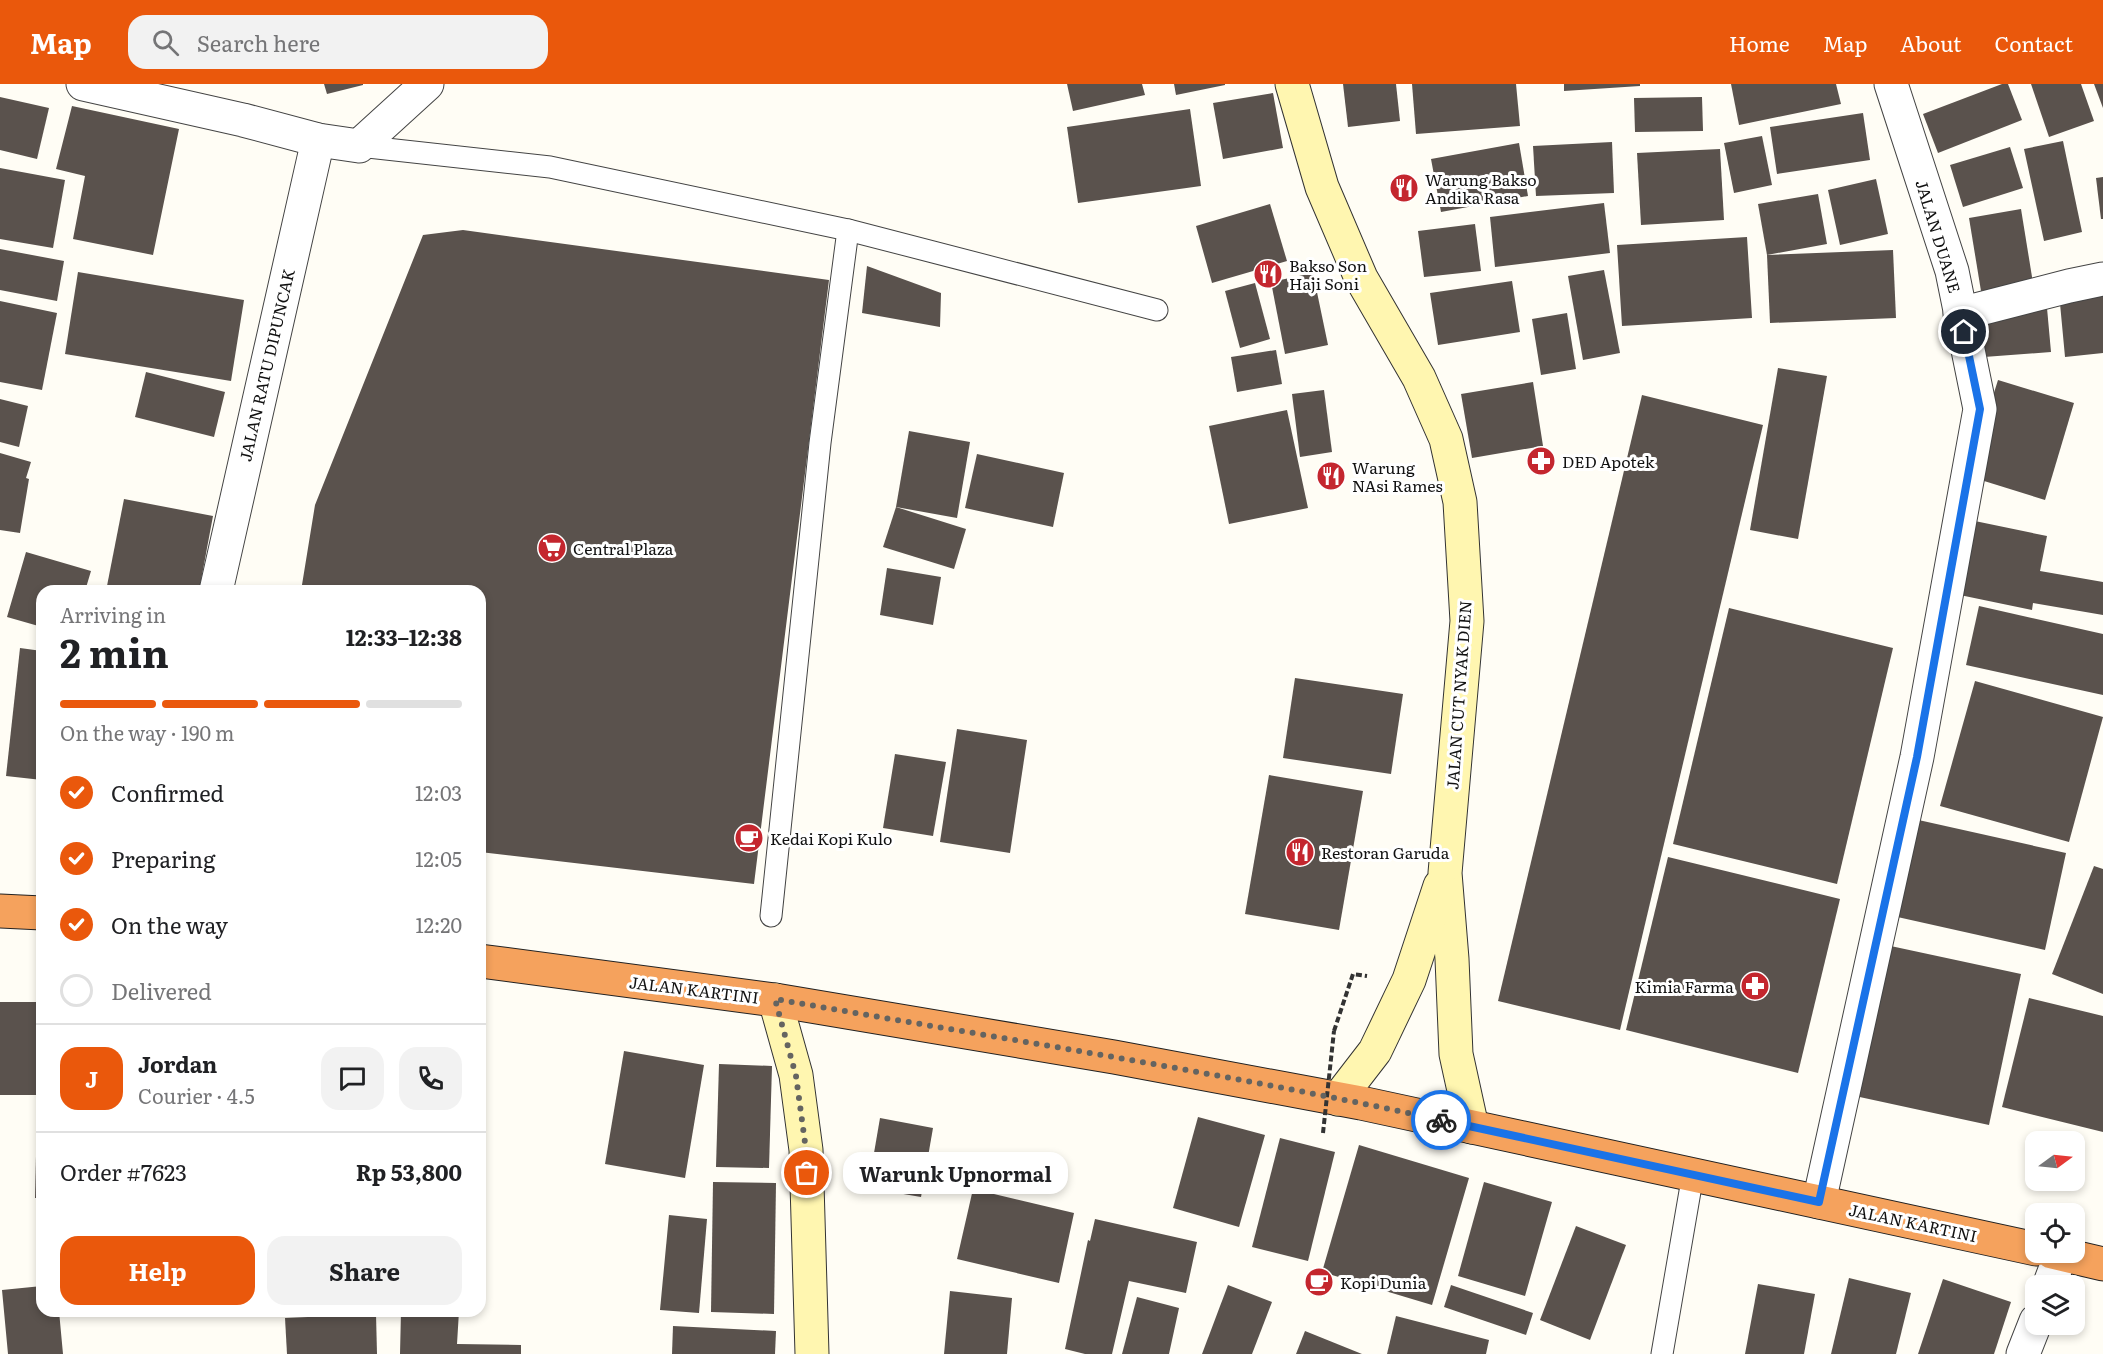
<!DOCTYPE html>
<html lang="en">
<head>
<meta charset="utf-8">
<style>
  body { margin:0; font-family:Literata,serif; background:#f2f2f2; color:#202124; height:100vh; display:flex; flex-direction:column; font-size:22px; white-space:nowrap }
  * { box-sizing:border-box; margin:0 }
  p { font-size:20px; color:#757577 }
  .icon { flex:none; width:33px; height:33px; fill:none; stroke:currentColor; stroke-width:2; stroke-linecap:round; stroke-linejoin:round }
  .map { position:relative; flex:1; overflow:hidden }
  .panel { position:absolute; left:36px; top:501px; width:450px; height:732px; display:flex; flex-direction:column; background:#fff; border-radius:18px; box-shadow:0 3px 9px #0003 }
  .panel>* { flex:none }
  .needle { width:39px; rotate:75deg }
  .fabs { position:absolute; left:2025px; top:1047px; display:grid; gap:12px }
  .fabs a { display:grid; place-items:center; width:60px; height:60px; border-radius:12px; background:#fff; box-shadow:0 3px 9px #0003; font-size:30px }
  .pin { position:absolute; display:grid; place-items:center; width:51px; height:51px; color:#fff; margin:-26px; border:3px solid #fff; border-radius:50%; box-shadow:0 2px 6px #0007 }
  .courier { position:absolute; display:grid; place-items:center; width:60px; height:60px; margin:-30px; border:4px solid #1a73e8; border-radius:50%; background:#fff; color:#222; box-shadow:0 2px 8px #0007 }
  .bubble { position:absolute; height:42px; border-radius:18px; background:#fff; box-shadow:0 3px 9px #0003; font-size:20px; font-weight:700; line-height:42px; text-align:center }
  .head em { font-style:normal; font-weight:700 }
  .head div { display:flex; flex-direction:column-reverse }
  .head { display:flex; align-items:center; justify-content:space-between; height:102px; padding:0 24px }
  h1 { font-size:39px; font-weight:700; line-height:45px }
  .bar { display:grid; grid-template-columns:repeat(4,1fr); gap:9px 6px; align-content:center; height:72px; padding:0 24px }
  .bar i { height:8px; border-radius:4px; background:#e0e0e0 }
  .bar .on { background:#ea580c }
  .bar p { grid-column:span 4 }
  .line { display:flex; align-items:center; gap:15px; padding:0 24px; border-top:2px solid #e0e0e0 }
  .line div { flex:1 }
  .round { display:grid; place-items:center; flex:none; width:63px; height:63px; border-radius:18px; background:#f2f2f2 }
  ol { padding:0 24px; list-style:none }
  li { display:flex; align-items:center; gap:18px; height:66px }
  li p { margin-inline-start:auto }
  li .icon { padding:6px; border-radius:50%; background:#ea580c; color:#fff; stroke-width:4 }
  li:last-child { color:#757577 }
  li i { width:33px; height:33px; border:3px solid #e0e0e0; border-radius:50% }
  .cta { display:flex; gap:12px; margin-top:auto; padding:12px 24px }
  .cta a { flex:1; height:69px; border-radius:18px; background:#ea580c; color:#fff; font-size:24px; font-weight:700; line-height:69px; text-align:center }
  .cta a+a { background:#f2f2f2; color:#202124 }
  header { display:flex; align-items:center; gap:36px; box-sizing:border-box; height:84px; padding:0 30px; background:#ea580c; color:#fff }
  header strong { font-size:28px }
  nav { display:flex; gap:33px; margin-inline-start:auto; font-size:21px }
  .search { width:420px; height:54px; background:#f2f2f2; display:flex; align-items:center; gap:15px; box-sizing:border-box; padding:0 21px; border-radius:18px; color:#757577; font-size:22px }
  .map>svg:first-child { display:block }
  .building { fill:#5a524d }
  .lines { fill:none; stroke-linecap:round; stroke-linejoin:round }
  .lane-casing { stroke:#444; stroke-width:23 }
  .street-casing { stroke:#444; stroke-width:35 }
  .secondary-casing { stroke:#333; stroke-width:35 }
  .highway-casing { stroke:#222; stroke-width:35 }
  .path { stroke:#333; stroke-width:4; stroke-dasharray:6 3; stroke-linecap:butt }
  .lane { stroke:#fff; stroke-width:21 }
  .street { stroke:#fff; stroke-width:33 }
  .secondary { stroke:#fff6b0; stroke-width:33 }
  .highway { stroke:#f5a25d; stroke-width:33 }
  .path-bridge { stroke:#333; stroke-width:4; stroke-dasharray:6 3; stroke-linecap:butt }
  .done { stroke:#646461; stroke-width:6; stroke-dasharray:0 10.8 }
  .route { stroke:#1a73e8; stroke-width:8 }
  .labels { text-anchor:middle; dominant-baseline:central; stroke-width:6; stroke-linejoin:round; paint-order:stroke }
  .poi-label { font-size:16px; fill:#111; stroke:#fff; text-anchor:start }
  .street-label { font-size:16px; fill:#111; stroke:#fff }
</style>
</head>
<body>
<header>
<strong>Map</strong>
<div class="search"><svg class="icon" aria-label="search" viewBox="0 0 24 24"><circle cx="10" cy="10" r="6"/><path d="M15 15l6 6"/></svg>Search here</div>
<nav><a>Home</a><a>Map</a><a>About</a><a>Contact</a></nav>
</header>
<div class="map">
<svg width="2103" height="1270" viewBox="0 0 2103 1270">
  <rect width="100%" height="100%" fill="#fffdf5"/>
  <g class="building">
    <polygon points="324,0 363,0 363,1 327,10"/>
    <polygon points="1067,0 1142,0 1145,11 1073,27"/>
    <polygon points="1174,0 1225,0 1225,1 1176,11"/>
    <polygon points="1343,0 1396,0 1400,37 1348,43"/>
    <polygon points="1412,0 1516,0 1520,42 1416,50"/>
    <polygon points="1564,0 1640,0 1640,2 1564,7"/>
    <polygon points="1731,0 1836,0 1841,20 1739,41"/>
    <polygon points="2002,0 2008,0 2022,36 1938,69 1923,30"/>
    <polygon points="2031,0 2081,0 2094,37 2049,53"/>
    <polygon points="2094,0 2103,0 2103,24"/>
    <polygon points="1273,9 1283,64 1223,75 1213,19"/>
    <polygon points="0,13 49,24 37,75 0,66"/>
    <polygon points="1702,13 1703,47 1635,48 1634,14"/>
    <polygon points="72,22 179,45 153,171 73,155 85,92 56,85"/>
    <polygon points="1190,25 1201,102 1078,119 1067,43"/>
    <polygon points="1863,29 1870,76 1777,90 1770,43"/>
    <polygon points="1762,52 1772,101 1734,109 1724,59"/>
    <polygon points="2063,57 2082,148 2044,157 2024,65"/>
    <polygon points="1612,58 1614,109 1536,112 1533,62"/>
    <polygon points="1519,59 1528,112 1441,128 1431,75"/>
    <polygon points="2010,63 2023,104 1963,123 1950,81"/>
    <polygon points="1720,65 1724,136 1641,141 1637,69"/>
    <polygon points="0,84 65,96 53,164 0,155"/>
    <polygon points="2103,93 2103,135 2101,135 2096,94"/>
    <polygon points="1876,95 1888,150 1840,161 1828,106"/>
    <polygon points="1818,110 1827,160 1767,171 1758,120"/>
    <polygon points="1604,119 1610,169 1495,183 1490,133"/>
    <polygon points="1270,120 1287,177 1212,199 1196,142"/>
    <polygon points="2021,125 2033,199 1981,207 1969,134"/>
    <polygon points="1475,140 1481,187 1424,193 1418,147"/>
    <polygon points="463,146 829,196 754,800 480,768 480,507 301,507 315,421 423,151"/>
    <polygon points="1747,153 1752,234 1622,242 1617,161"/>
    <polygon points="0,165 64,177 57,217 0,206"/>
    <polygon points="1893,166 1896,234 1770,239 1767,171"/>
    <polygon points="867,182 941,209 940,243 862,229"/>
    <polygon points="1604,186 1620,269 1583,276 1568,192"/>
    <polygon points="78,188 244,216 231,297 65,270"/>
    <polygon points="1313,189 1328,261 1285,270 1271,198"/>
    <polygon points="1512,197 1520,248 1438,261 1430,209"/>
    <polygon points="1255,199 1270,255 1240,264 1225,207"/>
    <polygon points="2103,205 2103,269 2065,273 2059,209"/>
    <polygon points="0,217 57,229 42,306 0,298"/>
    <polygon points="2047,224 2051,268 1984,273 1980,230"/>
    <polygon points="1567,229 1576,285 1541,291 1532,235"/>
    <polygon points="1276,266 1282,300 1237,308 1231,273"/>
    <polygon points="1778,284 1827,292 1798,455 1750,446"/>
    <polygon points="146,288 225,308 214,353 135,333"/>
    <polygon points="1998,296 2074,319 2045,416 1968,392"/>
    <polygon points="1533,298 1543,362 1472,374 1461,310"/>
    <polygon points="1324,306 1332,368 1300,373 1292,310"/>
    <polygon points="1642,311 1763,341 1620,946 1498,917"/>
    <polygon points="0,315 28,322 19,363 0,358"/>
    <polygon points="1287,326 1308,424 1229,440 1209,342"/>
    <polygon points="909,347 970,358 957,434 896,423"/>
    <polygon points="0,369 31,378 26,394 29,395 20,449 0,446"/>
    <polygon points="977,370 1064,389 1053,443 965,424"/>
    <polygon points="124,415 213,432 199,507 106,507"/>
    <polygon points="896,423 966,445 954,485 883,463"/>
    <polygon points="1970,436 2047,452 2040,487 2103,498 2103,531 2033,519 2032,526 1955,510"/>
    <polygon points="26,468 91,487 85,507 42,507 42,543 7,533"/>
    <polygon points="887,484 941,493 933,541 880,531"/>
    <polygon points="1979,522 2103,550 2103,611 1966,581"/>
    <polygon points="1729,524 1893,564 1837,800 1673,760"/>
    <polygon points="20,564 42,567 42,696 6,692"/>
    <polygon points="1295,594 1403,610 1391,690 1283,674"/>
    <polygon points="1975,597 2103,633 2069,758 1940,722"/>
    <polygon points="957,645 1027,656 1010,769 940,758"/>
    <polygon points="895,670 946,678 933,752 883,744"/>
    <polygon points="1269,691 1363,707 1339,846 1245,830"/>
    <polygon points="1914,735 2066,769 2045,866 1893,832"/>
    <polygon points="1668,773 1840,815 1798,989 1626,946"/>
    <polygon points="2094,782 2103,785 2103,910 2052,890"/>
    <polygon points="1886,861 2021,890 1989,1041 1855,1012"/>
    <polygon points="2029,914 2103,932 2103,1048 2002,1023"/>
    <rect x="0" y="918" width="42" height="93"/>
    <polygon points="624,967 704,981 685,1094 605,1080"/>
    <polygon points="719,980 772,982 769,1084 716,1083"/>
    <polygon points="37,1030 42,1030 42,1114 35,1114"/>
    <polygon points="1198,1033 1265,1051 1239,1143 1173,1124"/>
    <polygon points="880,1034 933,1044 921,1113 868,1104"/>
    <polygon points="1280,1054 1335,1068 1308,1177 1252,1163"/>
    <polygon points="1359,1061 1469,1094 1432,1221 1322,1188"/>
    <polygon points="713,1098 776,1099 774,1230 711,1228"/>
    <polygon points="1484,1098 1552,1118 1525,1212 1458,1192"/>
    <polygon points="973,1105 1074,1129 1059,1199 957,1175"/>
    <polygon points="669,1131 707,1135 699,1229 660,1226"/>
    <polygon points="1095,1135 1197,1158 1186,1209 1129,1197 1112,1270 1085,1270 1065,1265 1088,1156 1090,1157"/>
    <polygon points="1576,1142 1626,1161 1590,1256 1540,1236"/>
    <polygon points="1849,1194 1911,1209 1896,1270 1831,1270"/>
    <polygon points="1943,1195 2011,1218 1994,1270 1918,1270"/>
    <polygon points="1758,1200 1815,1210 1804,1270 1745,1270"/>
    <polygon points="1228,1201 1272,1218 1252,1270 1202,1270"/>
    <polygon points="1451,1201 1533,1229 1526,1251 1444,1223"/>
    <polygon points="42,1202 42,1227 59,1227 63,1270 8,1270 2,1206"/>
    <polygon points="950,1207 1012,1214 1007,1270 944,1270"/>
    <polygon points="1137,1213 1179,1224 1169,1270 1122,1270"/>
    <polygon points="401,1227 459,1227 457,1260 521,1261 521,1270 400,1270"/>
    <polygon points="376,1230 377,1270 287,1270 285,1234"/>
    <polygon points="1396,1232 1489,1256 1486,1270 1387,1270"/>
    <polygon points="673,1242 776,1247 775,1270 672,1270"/>
    <polygon points="1305,1247 1362,1270 1296,1270"/>
  </g>
  <g class="lines">
    <g class="lane-casing">
      <g id="lane">
        <polyline points="359,62 550,83 848,146 1157,226"/>
        <polyline points="771,832 820,359 848,146"/>
        <polyline points="1662,1270 1693,1090"/>
      </g>
    </g>
    <g class="street-casing">
      <g id="street">
        <polyline points="83,0 243,36 318,56 359,62 427,0"/>
        <polyline points="1960,230 2069,202 2103,195"/>
        <polyline points="216,507 318,56"/>
        <polyline points="1819,1118 1917,673 1980,325 1952,187 1891,0"/>
        <polyline points="2049,1202 2061,1170"/>
        <polyline points="2023,1270 2036,1237"/>
      </g>
    </g>
    <g class="secondary-casing">
      <g id="secondary">
        <polyline points="1292,0 1322,103 1361,194 1419,294 1446,355 1460,418 1467,537 1445,789 1452,875 1456,970 1472,1043"/>
        <polyline points="775,916 796,991 806,1066 812,1270"/>
        <polyline points="1338,1015 1375,967 1409,896 1440,802"/>
      </g>
    </g>
    <g class="highway-casing">
      <g id="highway">
        <polyline points="0,827 42,829"/>
        <polyline points="480,877 775,916 1114,973 1361,1019 2036,1165"/>
        <polyline points="2052,1168 2103,1180"/>
      </g>
    </g>
    <polyline class="path" points="1334,947 1353,890 1367,892"/>
    <use href="#lane" class="lane"/>
    <use href="#street" class="street"/>
    <use href="#secondary" class="secondary"/>
    <use href="#highway" class="highway"/>
    <polyline class="path-bridge" points="1323,1049 1334,947"/>
  </g>
  <g class="lines">
    <path class="done" d="M 807,1089 L 806,1066 L 796,992 L 775,915 C 997,954 1220,988 1441,1036"/>
    <polyline class="route" points="1441,1036 1819,1118 1917,673 1980,325 1964,248"/>
  </g>
  <defs>
    <g id="restaurant-disc" transform="scale(1.5)"><circle r="9.5" fill="#c4262e" stroke="#fff"/><path d="M-5-6h1v4h1v-4h1v4h1v-4h1v5L-1.5 .5V6h-2V.5L-5-1ZM5-6V6H3V1.5H1.5Q1.5-4 5-6Z" fill="#fff"/></g>
    <g id="pharmacy-disc" transform="scale(1.5)"><circle r="9.5" fill="#c4262e" stroke="#fff"/><path d="M-2-6h4v4h4v4h-4v4h-4v-4h-4v-4h4Z" fill="#fff"/></g>
    <g id="supermarket-disc" transform="scale(1.5)"><circle r="9.5" fill="#c4262e" stroke="#fff"/><path d="M-6-5.5h2.5l.6 2H6L4.5 2H-2.5L-4.4-4H-6ZM-1.5 3.2a1.3 1.3 0 1 0 .1 0ZM3 3.2a1.3 1.3 0 1 0 .1 0Z" fill="#fff"/></g>
    <g id="cafe-disc" transform="scale(1.5)"><circle r="9.5" fill="#c4262e" stroke="#fff"/><path d="M-5.5-4.5H6V0H3Q3 3.5 0 3.5H-2.5Q-5.5 3.5-5.5 0ZM3-3.2v2h1.7v-2ZM-6 4.5H4V6H-6Z" fill="#fff"/></g>
  </defs>
  <g fill-rule="evenodd">
    <use href="#restaurant-disc" x="1404" y="104"/>
    <use href="#restaurant-disc" x="1268" y="190"/>
    <use href="#pharmacy-disc" x="1541" y="377"/>
    <use href="#restaurant-disc" x="1331" y="392"/>
    <use href="#supermarket-disc" x="552" y="464"/>
    <use href="#cafe-disc" x="749" y="754"/>
    <use href="#restaurant-disc" x="1300" y="768"/>
    <use href="#pharmacy-disc" x="1755" y="902"/>
    <use href="#cafe-disc" x="1319" y="1198"/>
  </g>
  <g class="labels">
    <g class="poi-label">
      <text x="1425" y="95">Warung Bakso<tspan x="1425" dy="18">Andika Rasa</tspan></text>
      <text x="1289" y="181">Bakso Son<tspan x="1289" dy="18">Haji Soni</tspan></text>
      <text x="1562" y="377">DED Apotek</text>
      <text x="1352" y="383">Warung<tspan x="1352" dy="18">NAsi Rames</tspan></text>
      <text x="573" y="464">Central Plaza</text>
      <text x="770" y="754">Kedai Kopi Kulo</text>
      <text x="1321" y="768">Restoran Garuda</text>
      <text x="1734" y="902" text-anchor="end">Kimia Farma</text>
      <text x="1340" y="1198">Kopi Dunia</text>
    </g>
    <g class="street-label">
      <text transform="translate(1939 152) rotate(73)">JALAN DUANE</text>
      <text transform="translate(266 281) rotate(-77)">JALAN RATU DIPUNCAK</text>
      <text transform="translate(1458 611) rotate(-86)">JALAN CUT NYAK DIEN</text>
      <text transform="translate(694 905) rotate(7)">JALAN KARTINI</text>
      <text transform="translate(1913 1138) rotate(12)">JALAN KARTINI</text>
    </g>
  </g>
</svg>
<div class="fabs">
<a><svg class="needle" viewBox="-14 -14 28 28"><path d="M0-13l5 13h-10z" fill="#e53935"/><path d="M0 13l5-13h-10z" fill="#757577"/></svg></a>
<a><svg class="icon" aria-label="locate" viewBox="0 0 24 24"><circle cx="12" cy="12" r="6"/><path d="M12 2v4M12 18v4M2 12h4M18 12h4"/></svg></a>
<a><svg class="icon" aria-label="layers" viewBox="0 0 24 24"><path d="M12 4l9 5-9 5-9-5zM3 14l9 5 9-5"/></svg></a>
</div>
<div class="pin" style="left:807px;top:1089px;background:#ea580c"><svg class="icon" aria-label="bag" viewBox="0 0 24 24"><path d="M5 8h14l-1 12H6zM9 8a3 3 0 0 1 6 0"/></svg></div>
<div class="pin" style="left:1964px;top:248px;background:#1f2937"><svg class="icon" aria-label="home" viewBox="0 0 24 24"><path d="M3 11l9-7 9 7M6 9v11h12V9"/></svg></div>
<div class="courier" style="left:1441px;top:1036px"><svg class="icon" aria-label="bike" viewBox="0 0 24 24"><circle cx="6" cy="16" r="4"/><circle cx="18" cy="16" r="4"/><path d="M6 16l4-8h5l3 8M10 8l3 8H6M13 5h3"/></svg></div>
<div class="bubble" style="left:843px;top:1068px;width:225px">Warunk Upnormal</div>
<section class="panel">
<div class="head"><div><h1>2 min</h1><p>Arriving in</p></div><em>12:33–12:38</em></div>
<div class="bar"><i class="on"></i><i class="on"></i><i class="on"></i><i></i><p>On the way · 190 m</p></div>
<ol>
<li><svg class="icon" aria-label="check" viewBox="0 0 24 24"><path d="M5 12l5 5 9-10"/></svg>Confirmed<p>12:03</p></li>
<li><svg class="icon" aria-label="check" viewBox="0 0 24 24"><path d="M5 12l5 5 9-10"/></svg>Preparing<p>12:05</p></li>
<li><svg class="icon" aria-label="check" viewBox="0 0 24 24"><path d="M5 12l5 5 9-10"/></svg>On the way<p>12:20</p></li>
<li><i></i>Delivered</li>
</ol>
<div class="line" style="height:108px"><b class="round" style="background:#ea580c;color:#fff">J</b><div><b>Jordan</b><p>Courier · 4.5</p></div><a class="round"><svg class="icon" aria-label="chat" viewBox="0 0 24 24"><path d="M4 5h16v11H9l-5 4z"/></svg></a><a class="round"><svg class="icon" aria-label="phone" viewBox="0 0 24 24"><path d="M5 4h4l2 5-3 2q2 4 5 5l2-3 5 2v4C11 20 4 13 5 4z"/></svg></a></div>
<div class="line" style="height:78px"><div>Order #7623</div><b>Rp 53,800</b></div>
<div class="cta"><a>Help</a><a>Share</a></div>
</section>
</div>
</body>
</html>
